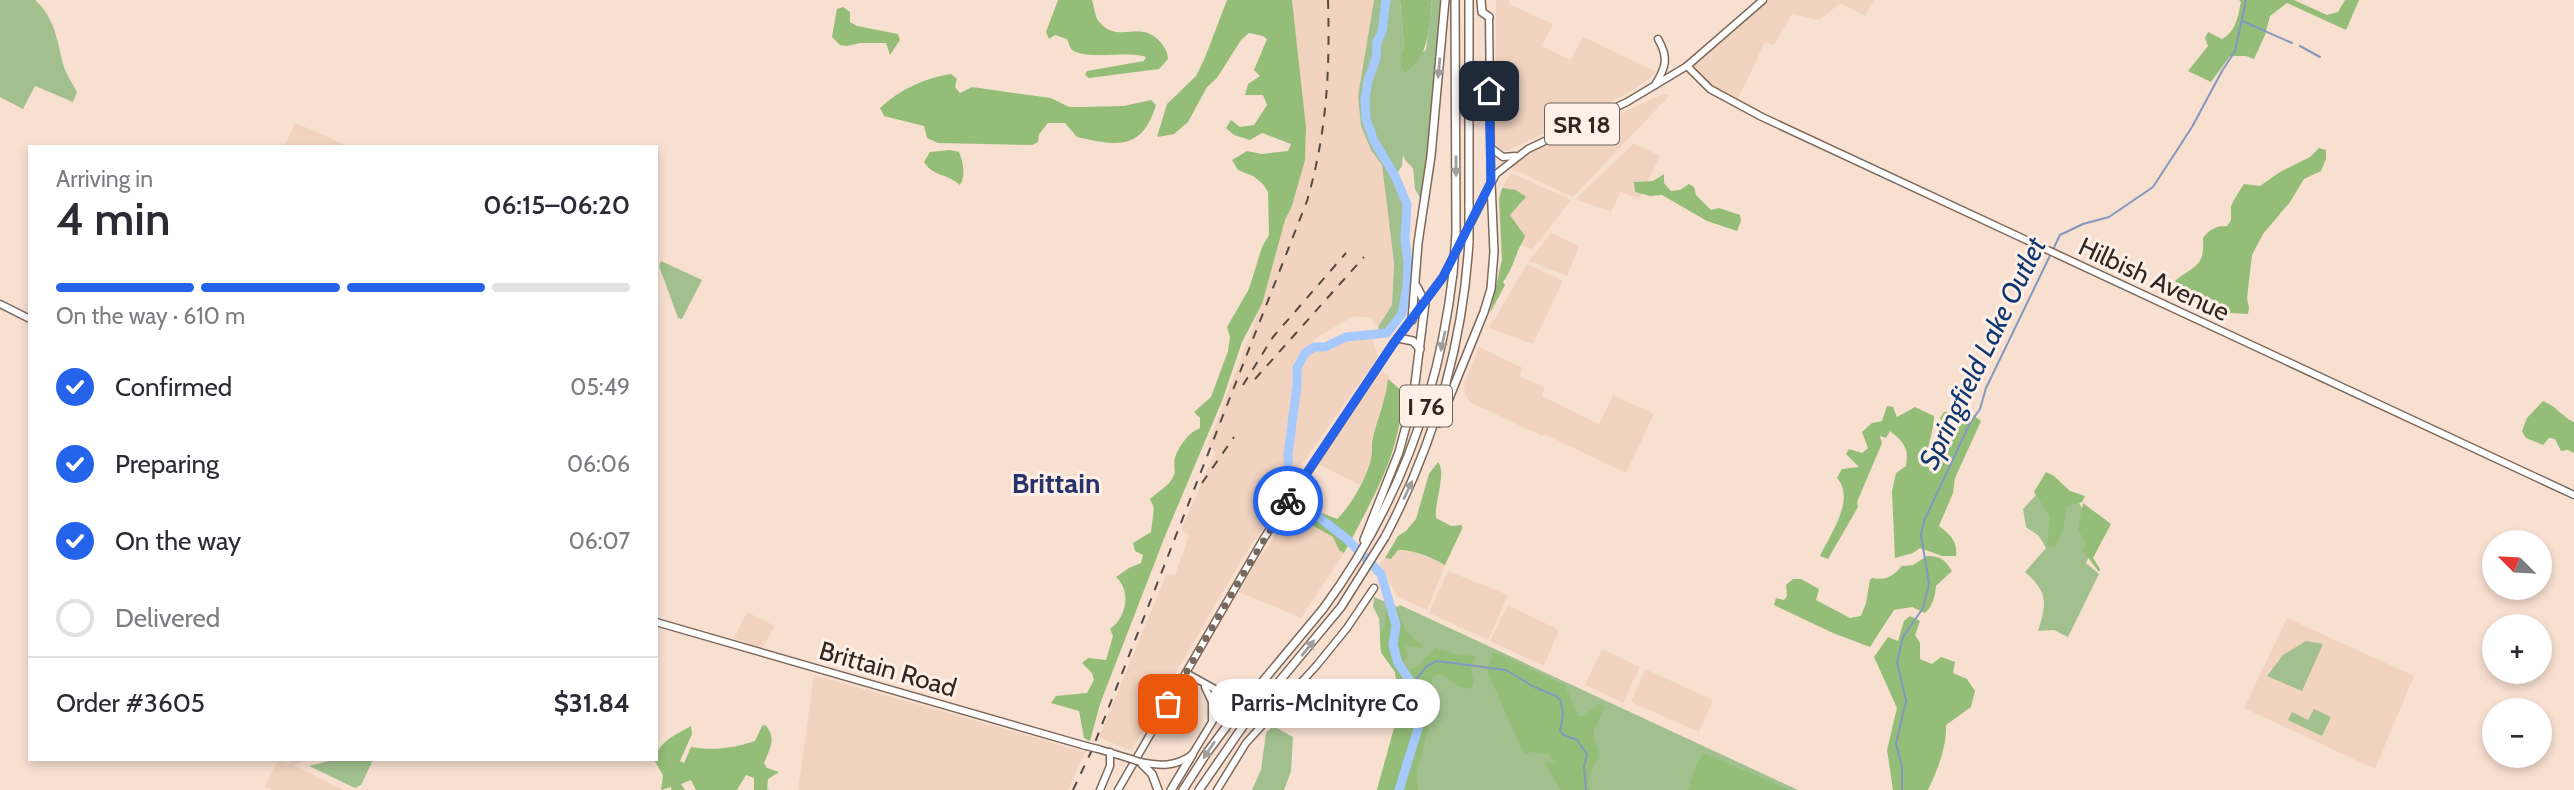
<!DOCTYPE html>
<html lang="en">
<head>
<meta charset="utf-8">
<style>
  body { margin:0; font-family:Cabin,sans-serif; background:#f7f7f7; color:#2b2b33; height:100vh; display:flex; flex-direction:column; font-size:26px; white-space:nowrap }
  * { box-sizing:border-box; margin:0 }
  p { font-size:23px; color:#7c7c81 }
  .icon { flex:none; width:38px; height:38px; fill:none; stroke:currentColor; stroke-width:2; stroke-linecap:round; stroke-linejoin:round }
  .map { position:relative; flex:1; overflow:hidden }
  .side { position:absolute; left:28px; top:145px; width:630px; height:616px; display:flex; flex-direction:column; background:#fff; border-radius:0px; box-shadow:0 4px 10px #0003 }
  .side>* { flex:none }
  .needle { width:46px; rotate:294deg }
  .controls { position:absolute; left:2482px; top:530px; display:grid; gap:14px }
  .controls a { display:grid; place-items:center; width:70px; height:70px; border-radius:50%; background:#fff; box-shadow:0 4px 10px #0003; font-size:35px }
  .pin { position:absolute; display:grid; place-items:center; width:60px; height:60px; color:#fff; margin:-30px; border-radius:14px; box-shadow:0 4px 10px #0006 }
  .courier { position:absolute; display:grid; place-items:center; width:70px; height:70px; margin:-35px; border:5px solid #2563eb; border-radius:50%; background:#fff; color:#222; box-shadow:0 2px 9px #0007 }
  .bubble { position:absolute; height:49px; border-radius:24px; background:#fff; box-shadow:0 4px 10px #0003; font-size:23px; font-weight:600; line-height:49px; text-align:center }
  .head em { font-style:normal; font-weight:600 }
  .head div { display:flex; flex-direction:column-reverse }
  .head { display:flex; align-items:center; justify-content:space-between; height:119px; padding:0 28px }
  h1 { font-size:46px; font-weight:600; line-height:52px }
  .bar { display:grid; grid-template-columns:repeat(4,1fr); gap:10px 7px; align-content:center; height:84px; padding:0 28px }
  .bar i { height:9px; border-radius:5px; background:#e1e1e2 }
  .bar .on { background:#2563eb }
  .bar p { grid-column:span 4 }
  .line { display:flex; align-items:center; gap:18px; padding:0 28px; border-top:2px solid #e1e1e2 }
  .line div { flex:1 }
  ol { padding:0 28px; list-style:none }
  li { display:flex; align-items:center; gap:21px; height:77px }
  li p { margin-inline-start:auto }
  li .icon { padding:7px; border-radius:50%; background:#2563eb; color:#fff; stroke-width:4 }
  li:last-child { color:#7c7c81 }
  li i { width:38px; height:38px; border:4px solid #e1e1e2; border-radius:50% }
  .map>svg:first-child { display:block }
  .built { fill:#f1d3c0 }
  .green { fill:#a1c08d }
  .forest { fill:#94bd78 }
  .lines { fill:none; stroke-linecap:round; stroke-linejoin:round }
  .stream { stroke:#8398bc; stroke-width:2 }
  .river { stroke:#a6c9fe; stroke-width:9 }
  .major-casing { stroke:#7d695c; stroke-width:9 }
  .highway-casing { stroke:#7d695c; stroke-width:10 }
  .major { stroke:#fff; stroke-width:6 }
  .highway { stroke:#fff; stroke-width:7 }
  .rail { stroke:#554942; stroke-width:2; stroke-dasharray:9 9; stroke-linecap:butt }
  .major-bridge-casing { stroke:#7d695c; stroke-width:9; stroke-linecap:butt }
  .highway-bridge-casing { stroke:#7d695c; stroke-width:10; stroke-linecap:butt }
  .major-bridge { stroke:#fff; stroke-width:6 }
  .highway-bridge { stroke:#fff; stroke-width:7 }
  .oneway { fill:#a29e9c }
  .done { stroke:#76685f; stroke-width:7; stroke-dasharray:0 12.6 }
  .route { stroke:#2563eb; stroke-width:9 }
  .labels { text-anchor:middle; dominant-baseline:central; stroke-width:6; stroke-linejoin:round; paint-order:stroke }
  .shield { fill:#fef0e7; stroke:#6e635d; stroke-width:2 }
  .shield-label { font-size:24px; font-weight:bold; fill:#302722 }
  .street-label { font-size:26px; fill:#302722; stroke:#fef0e7 }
  .water-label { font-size:28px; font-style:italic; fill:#0f3770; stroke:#fef0e7 }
  .neighbourhood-label { font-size:28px; font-weight:bold; fill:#28326b; stroke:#fef0e7 }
</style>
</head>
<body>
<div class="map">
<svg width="2574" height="790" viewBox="0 0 2574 790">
  <rect width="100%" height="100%" fill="#f8e0d1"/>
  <g class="built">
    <polygon points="1292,0 1374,0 1358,96 1361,126 1371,150 1382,165 1394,263 1392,305 1378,327 1370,318 1354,316 1319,336 1294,361 1297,367 1305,353 1314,347 1325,347 1346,337 1363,335 1371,335 1378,357 1289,482 1292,487 1241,560 1131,751 1099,737 1167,573 1175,575 1189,535 1181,530 1215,452 1208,444 1262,304 1285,220 1292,206 1305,160 1306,127"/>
    <polygon points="1496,0 1509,0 1509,4 1553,24 1542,46 1571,60 1583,37 1657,72 1635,89 1611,102 1507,151 1500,150 1495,144"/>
    <polygon points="1763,0 1874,0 1865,16 1841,3 1819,20 1792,14 1774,45 1765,42 1736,103 1719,95 1687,66"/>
    <polygon points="1663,94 1670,95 1573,197 1506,166 1541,144 1546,147 1564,139"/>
    <polygon points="295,123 317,132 349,147 284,147"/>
    <polygon points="1634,143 1660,156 1639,199 1620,192 1611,212 1576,199"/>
    <polygon points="1511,173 1571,200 1532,250 1522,245 1525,236 1510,215 1522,203 1502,188"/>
    <polygon points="1551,233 1579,246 1567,276 1529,261"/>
    <polygon points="1527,264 1563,281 1533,344 1489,328"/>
    <polygon points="1479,347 1523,368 1520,376 1545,388 1542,396 1599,424 1613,395 1654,414 1626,473 1544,434 1542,436 1470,402 1465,395 1464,384"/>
    <polygon points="1377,370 1389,375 1386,397 1380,409 1372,438 1372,456 1364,479 1359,485 1316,463"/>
    <polygon points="1292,507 1315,527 1333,537 1339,550 1344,553 1301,618 1239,592 1255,562 1268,546"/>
    <polygon points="1398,550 1421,553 1445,565 1427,610 1398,597 1379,564 1385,558 1391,559"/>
    <polygon points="1448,571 1508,595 1488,640 1429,613"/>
    <polygon points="1508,605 1559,630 1544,666 1490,641"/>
    <polygon points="747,612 775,626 763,647 760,648 734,638"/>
    <polygon points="2287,618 2414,676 2375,769 2244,708"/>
    <polygon points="1602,649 1640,667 1623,703 1585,685"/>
    <polygon points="1645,669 1713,700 1699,732 1631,702"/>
    <polygon points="814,675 1085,752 1068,790 798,790"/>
    <polygon points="278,760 291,764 291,760 305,760 293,765 343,790 271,790 265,787"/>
  </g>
  <g class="green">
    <path d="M 0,0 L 35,0 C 56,19 57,42 64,67 C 67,76 73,84 77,92 L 73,102 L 35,86 L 23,109 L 0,97 Z"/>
    <path d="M 1374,0 L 1400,0 L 1404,47 L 1401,61 L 1426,50 L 1432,0 L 1441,0 L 1426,165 L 1420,198 L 1415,189 L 1413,168 L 1405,160 L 1403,154 L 1402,166 L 1395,176 C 1399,184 1404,193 1406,202 C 1410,213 1405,228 1405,240 C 1407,266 1414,326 1380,334 L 1378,327 L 1392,305 L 1394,263 L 1382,165 L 1371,150 L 1361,126 L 1358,96 Z"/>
    <polygon points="661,261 702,280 682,319 678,318 659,266"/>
    <path d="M 2050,480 L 2077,499 L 2098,536 L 2086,563 L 2099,574 L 2068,637 L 2054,630 L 2038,631 C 2047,603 2048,592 2025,572 L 2046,548 L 2039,536 L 2026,527 L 2023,509 Z"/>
    <polygon points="1374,597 1398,607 1400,605 1798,790 1377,790 1400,707 1395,672 1381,652 1379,618 1373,607"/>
    <polygon points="2306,641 2323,644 2302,691 2267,676 2283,655"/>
    <polygon points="2314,709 2331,717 2322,736 2288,720 2292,712 2308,720"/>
    <polygon points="1273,726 1293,737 1291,771 1284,790 1252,790 1261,770 1266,733"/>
    <polygon points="333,760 373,760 361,785 355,788 309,766"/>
  </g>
  <g class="forest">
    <path d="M 1058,0 L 1092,0 C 1095,9 1094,18 1102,25 C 1116,38 1131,29 1144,32 C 1156,34 1168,48 1168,59 L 1159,69 L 1089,78 L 1085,75 L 1087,71 L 1144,61 L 1146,57 C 1128,50 1083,61 1071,49 C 1070,47 1068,41 1067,39 L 1055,35 L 1049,39 L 1046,32 Z"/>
    <path d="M 1227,0 L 1292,0 L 1306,127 L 1305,160 L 1292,206 L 1285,220 L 1262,304 L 1242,342 L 1222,401 L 1165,536 L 1100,704 L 1090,741 L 1084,738 L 1079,711 L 1051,703 L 1056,696 L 1087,693 L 1094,680 L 1092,673 L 1082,663 L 1088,658 L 1106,660 L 1113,636 L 1110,629 C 1126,618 1132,591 1116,577 L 1129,568 L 1141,563 L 1143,555 L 1135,551 L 1133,543 L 1151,532 L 1154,508 L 1150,499 C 1158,491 1169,487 1174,475 C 1176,470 1173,464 1175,458 C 1178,447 1189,432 1200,428 L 1200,418 L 1194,412 L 1211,397 L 1228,351 L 1230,337 L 1227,327 L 1249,289 L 1262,247 L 1269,235 L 1268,192 L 1263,184 L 1253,176 L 1238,170 L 1232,160 L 1247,151 L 1262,154 L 1288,151 L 1291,144 L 1262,133 L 1250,140 L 1234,135 L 1226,128 L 1231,120 L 1240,127 L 1254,125 L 1267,105 L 1263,95 L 1245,95 L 1248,84 L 1260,76 L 1254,70 L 1267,39 L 1263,36 L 1249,33 L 1241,40 L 1217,78 L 1207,87 L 1188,122 L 1174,134 L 1157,137 L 1167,104 L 1196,76 L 1204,60 Z"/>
    <path d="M 1400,0 L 1432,0 C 1428,29 1431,54 1405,73 L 1400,61 L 1404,47 Z"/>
    <path d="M 2239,0 L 2294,0 L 2327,15 L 2338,12 L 2345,0 L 2359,0 L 2346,30 L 2287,3 L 2270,16 L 2265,35 L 2254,59 L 2246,56 L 2230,56 L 2211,82 L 2188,71 L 2208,46 L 2205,38 L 2208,32 L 2222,39 C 2236,32 2238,16 2241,2 Z"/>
    <polygon points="843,7 850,12 850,22 857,26 898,34 900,40 890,55 886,43 860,43 847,46 840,45 832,37 837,9"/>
    <path d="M 951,74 L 957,79 L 955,87 L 960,93 L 972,87 L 1051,98 L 1069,107 L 1080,107 L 1124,106 L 1151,100 L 1156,105 C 1142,151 1117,146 1077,137 L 1065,123 L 1048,123 L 1039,134 L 1038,142 L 1032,145 L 938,143 L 927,138 L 924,126 L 884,116 L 880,108 C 900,89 925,78 951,74 Z"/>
    <path d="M 2319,148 L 2326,150 L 2326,159 L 2321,171 L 2304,179 L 2290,202 L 2263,234 L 2252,255 L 2247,298 L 2249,308 L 2248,314 L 2230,313 L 2179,286 L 2175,281 C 2195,265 2205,267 2203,238 C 2210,229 2215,226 2227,226 L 2231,220 L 2231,206 L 2235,198 L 2244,184 L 2260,186 L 2280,172 L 2310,157 Z"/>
    <path d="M 950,150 L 959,152 C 963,161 966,176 960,185 C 948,174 932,176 924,162 L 930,152 Z"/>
    <polygon points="1664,174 1664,183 1671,191 1680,190 1689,184 1694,187 1696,195 1711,210 1719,208 1740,215 1741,221 1737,231 1707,221 1662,195 1650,196 1635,192 1634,182 1653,181"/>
    <path d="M 1502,188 L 1516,190 L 1526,197 L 1510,215 L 1525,236 C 1523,243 1519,247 1517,253 C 1513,264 1510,272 1503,282 L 1505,285 L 1490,313 L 1502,259 L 1499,199 Z"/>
    <path d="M 1388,379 L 1402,391 C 1404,448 1370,504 1344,553 L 1339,550 L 1333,537 L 1315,527 L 1292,507 L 1300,495 L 1319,512 L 1337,519 C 1351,506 1367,477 1371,459 C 1373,452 1371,444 1373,437 C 1378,417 1386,399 1388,379 Z"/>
    <path d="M 2543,401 C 2558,407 2562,417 2574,422 L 2574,453 L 2568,450 L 2561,451 L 2555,439 L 2549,438 L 2543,445 L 2526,438 L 2522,431 L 2527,418 Z"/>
    <path d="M 1887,406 L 1893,407 L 1897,417 L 1915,407 L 1934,416 C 1934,434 1924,450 1928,467 L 1933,470 L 1939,467 L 1955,432 L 1945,427 L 1940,418 L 1944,412 L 1968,411 L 1981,421 L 1955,478 L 1953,493 L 1939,526 C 1950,534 1958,542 1956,556 L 1942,556 L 1920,548 L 1913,553 L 1895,558 L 1892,491 L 1896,473 L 1906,466 C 1909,448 1904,442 1890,431 L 1886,438 L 1880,436 L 1882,443 L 1857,502 L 1858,507 L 1828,559 L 1820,556 C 1830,534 1856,500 1837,478 L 1842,469 L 1859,467 L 1846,454 L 1849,449 L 1862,453 L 1868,448 L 1862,432 L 1872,423 L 1882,421 Z"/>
    <path d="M 1438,462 C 1447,473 1434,502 1436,518 L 1451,526 L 1462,525 L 1462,529 L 1445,565 C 1430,557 1416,550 1398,550 L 1391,559 L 1385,558 L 1398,536 L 1406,531 L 1416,519 L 1429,474 Z"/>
    <polygon points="2046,472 2054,476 2070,491 2085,496 2082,502 2067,506 2063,529 2055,547 2047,546 2050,516 2034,492"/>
    <polygon points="2083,503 2111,524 2093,558 2100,569 2099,572 2083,551 2086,543 2078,529"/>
    <path d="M 1927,556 C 1941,556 1945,560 1952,571 L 1936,586 C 1935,596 1933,606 1925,613 L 1912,607 L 1894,610 L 1870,647 L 1833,633 L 1774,605 L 1776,598 L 1784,600 L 1787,596 L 1786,585 L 1793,579 L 1801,579 L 1819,589 L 1816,600 L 1850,618 L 1861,616 L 1866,603 L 1870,580 L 1872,578 C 1886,581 1893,576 1902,566 L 1913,565 Z"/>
    <polygon points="1387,607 1396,608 1407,633 1420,643 1422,648 1406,646 1407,656 1404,664 1406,670 1417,667 1435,648 1459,655 1476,656 1471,669 1474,683 1471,689 1458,686 1441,673 1432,677 1433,714 1417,770 1418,790 1377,790 1400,707 1395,672 1381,652 1380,634 1384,629"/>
    <path d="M 1910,616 L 1920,621 L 1915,635 L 1920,643 L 1920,659 L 1932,664 L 1941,657 L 1955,662 L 1953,673 L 1967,679 L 1975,691 L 1971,707 L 1946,725 C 1947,747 1937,771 1928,790 L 1893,790 L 1887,750 L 1897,708 L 1874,657 L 1888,637 L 1898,641 L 1904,621 Z"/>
    <polygon points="1494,652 1565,685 1578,716 1584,716 1598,704 1605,706 1593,732 1599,755 1589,777 1588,787 1590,790 1561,790 1544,762 1556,763 1548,754 1533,752 1524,754 1487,671"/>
    <path d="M 765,725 C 777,737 770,749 764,763 L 767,768 L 779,772 L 768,779 L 767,789 L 769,790 L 754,790 L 754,778 L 746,775 L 737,790 L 696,790 L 691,780 L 681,784 L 685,790 L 671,790 L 671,787 L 661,790 L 663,775 L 654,760 L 656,760 C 656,742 678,734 691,726 L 692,734 L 680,761 L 684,763 L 691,747 C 714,751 734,748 755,741 L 762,726 Z"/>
    <polygon points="1703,753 1790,790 1688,790 1696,765"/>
  </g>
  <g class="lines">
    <g class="stream">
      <polyline points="2242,21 2292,43"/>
      <polyline points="2300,46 2320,57"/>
      <polyline points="1413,683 1427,666 1437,661 1506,670 1534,687 1556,696 1561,701 1563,715 1560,731 1564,735 1577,740 1587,754 1584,767 1586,790"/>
      <polyline points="1902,790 1902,767 1896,744 1906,701 1897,662 1903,637 1923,608 1929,583 1921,535 1924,521 1970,423 1980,409 1986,388 2060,235 2083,224 2109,217 2153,187 2192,127 2222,71 2235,51 2246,0"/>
    </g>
    <polyline class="river" points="1386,0 1382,32 1377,42 1376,58 1368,81 1365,99 1366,119 1374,141 1395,176 1407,204 1405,239 1408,263 1407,286 1402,314 1387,333 1346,337 1325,347 1314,347 1305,353 1297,368 1297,386 1288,454 1289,482 1303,505 1347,539 1381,574 1396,625 1393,645 1398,663 1422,699 1420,722 1399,790"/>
    <g class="major-casing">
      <g id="major">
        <polyline points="1489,17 1491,180"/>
        <polyline points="1687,66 1710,89 1762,117 2574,495"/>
        <path d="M 1655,85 C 1666,67 1669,58 1658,39"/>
        <polyline points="1491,148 1503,157 1515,156"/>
        <polyline points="0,304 30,319"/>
        <polyline points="656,622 1086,746"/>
        <polyline points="1186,673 1267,718"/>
        <polyline points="1205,687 1212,702 1212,719"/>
        <polyline points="1098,749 1128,758"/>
        <path d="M 1140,762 C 1161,766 1174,767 1192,755 L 1220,709 L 1232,700"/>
        <polyline points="1100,790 1110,766 1110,752"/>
        <polyline points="1118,790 1264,538 1393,344 1443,277 1496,174 1528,149 1627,102 1687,66 1763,0"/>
        <polyline points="1217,790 1246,743 1317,665 1347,628 1374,588"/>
      </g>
    </g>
    <g class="highway-casing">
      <g id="highway">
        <polyline points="1455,0 1456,234"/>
        <polyline points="1469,0 1469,207"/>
        <polyline points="1481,0 1482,12 1489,17"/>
        <polyline points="1412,320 1418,243 1431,156 1445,0"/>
        <polyline points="1398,338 1413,341 1420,349"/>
        <polyline points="1439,423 1484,312 1491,289 1494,252 1491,182"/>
        <path d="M 1385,537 C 1434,444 1463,346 1469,241"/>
        <polyline points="1364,540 1399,452 1413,400 1425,303 1417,287"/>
        <path d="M 1323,609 C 1396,510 1439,396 1453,273"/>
        <polyline points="1140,762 1152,774 1158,790"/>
        <polyline points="1171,790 1192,755"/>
        <polyline points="1183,790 1206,754 1238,711"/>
        <polyline points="1199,790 1248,719"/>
      </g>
    </g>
    <use href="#major" class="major"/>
    <use href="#highway" class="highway"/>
    <g class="rail">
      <polyline points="1255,379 1364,257"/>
      <polyline points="1243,385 1273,337 1346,253"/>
      <polyline points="1202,483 1234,437"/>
      <path d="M 1073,790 L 1092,750 L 1307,201 C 1327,132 1330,71 1328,0"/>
    </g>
    <g class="major-bridge-casing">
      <g id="major-bridge">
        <polyline points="1086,746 1098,749"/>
        <polyline points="1128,758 1140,762"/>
      </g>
    </g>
    <g class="highway-bridge-casing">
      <g id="highway-bridge">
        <polyline points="1469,241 1469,207"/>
        <polyline points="1453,273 1456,234"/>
        <polyline points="1238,711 1323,609"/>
        <polyline points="1248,719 1341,607 1385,537"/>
      </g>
    </g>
    <use href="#major-bridge" class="major-bridge"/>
    <use href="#highway-bridge" class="highway-bridge"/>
  </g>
  <defs><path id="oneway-solid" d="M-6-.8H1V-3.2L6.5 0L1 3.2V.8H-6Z" transform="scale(1.75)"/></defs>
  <g class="oneway">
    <use href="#oneway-solid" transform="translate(1439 68) rotate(95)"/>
    <use href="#oneway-solid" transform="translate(1456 166) rotate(90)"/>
    <use href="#oneway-solid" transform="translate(1443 341) rotate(102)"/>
    <use href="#oneway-solid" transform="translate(1408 490) rotate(-65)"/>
    <use href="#oneway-solid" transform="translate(1308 648) rotate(-51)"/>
    <use href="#oneway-solid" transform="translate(1209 750) rotate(124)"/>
  </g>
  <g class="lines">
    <polyline class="done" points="1168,704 1245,571 1288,501"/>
    <polyline class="route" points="1288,501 1393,344 1443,277 1491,182 1489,91"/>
  </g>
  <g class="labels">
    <g class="shield">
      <rect x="1545" y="103.5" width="74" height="41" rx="5"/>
      <rect x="1400" y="385.5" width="52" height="41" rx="5"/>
    </g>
    <g class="shield-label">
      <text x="1582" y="124">SR 18</text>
      <text x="1426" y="406">I 76</text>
    </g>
    <g class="street-label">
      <text transform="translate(2154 279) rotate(25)">Hilbish Avenue</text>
      <text transform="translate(888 669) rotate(16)">Brittain Road</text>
    </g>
    <g class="water-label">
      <text transform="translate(1982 353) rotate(-64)">Springfield Lake Outlet</text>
    </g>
    <g class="neighbourhood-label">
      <text x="1056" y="483">Brittain</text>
    </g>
  </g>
</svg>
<div class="controls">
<a><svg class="needle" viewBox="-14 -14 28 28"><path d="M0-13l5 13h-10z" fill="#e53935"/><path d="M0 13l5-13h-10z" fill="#7c7c81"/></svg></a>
<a>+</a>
<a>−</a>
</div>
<div class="pin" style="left:1168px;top:704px;background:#ea580c"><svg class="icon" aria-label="bag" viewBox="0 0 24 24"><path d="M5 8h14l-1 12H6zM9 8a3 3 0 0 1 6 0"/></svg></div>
<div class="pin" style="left:1489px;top:91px;background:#1f2937"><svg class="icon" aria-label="home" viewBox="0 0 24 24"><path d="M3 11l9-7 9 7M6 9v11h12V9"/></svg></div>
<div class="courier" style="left:1288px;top:501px"><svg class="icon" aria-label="bike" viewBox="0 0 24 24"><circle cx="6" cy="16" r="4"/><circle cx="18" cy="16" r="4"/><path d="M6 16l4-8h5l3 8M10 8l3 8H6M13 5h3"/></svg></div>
<div class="bubble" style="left:1209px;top:679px;width:231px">Parris-McInityre Co</div>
<section class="side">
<div class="head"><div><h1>4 min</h1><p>Arriving in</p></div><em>06:15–06:20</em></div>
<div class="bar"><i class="on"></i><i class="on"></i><i class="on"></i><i></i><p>On the way · 610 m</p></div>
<ol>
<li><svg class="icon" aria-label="check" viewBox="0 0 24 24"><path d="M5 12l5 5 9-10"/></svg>Confirmed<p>05:49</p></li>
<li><svg class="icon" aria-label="check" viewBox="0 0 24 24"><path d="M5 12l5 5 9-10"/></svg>Preparing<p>06:06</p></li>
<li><svg class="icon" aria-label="check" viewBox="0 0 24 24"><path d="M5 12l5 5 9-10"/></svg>On the way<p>06:07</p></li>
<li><i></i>Delivered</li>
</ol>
<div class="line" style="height:91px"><div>Order #3605</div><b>$31.84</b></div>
</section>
</div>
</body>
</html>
